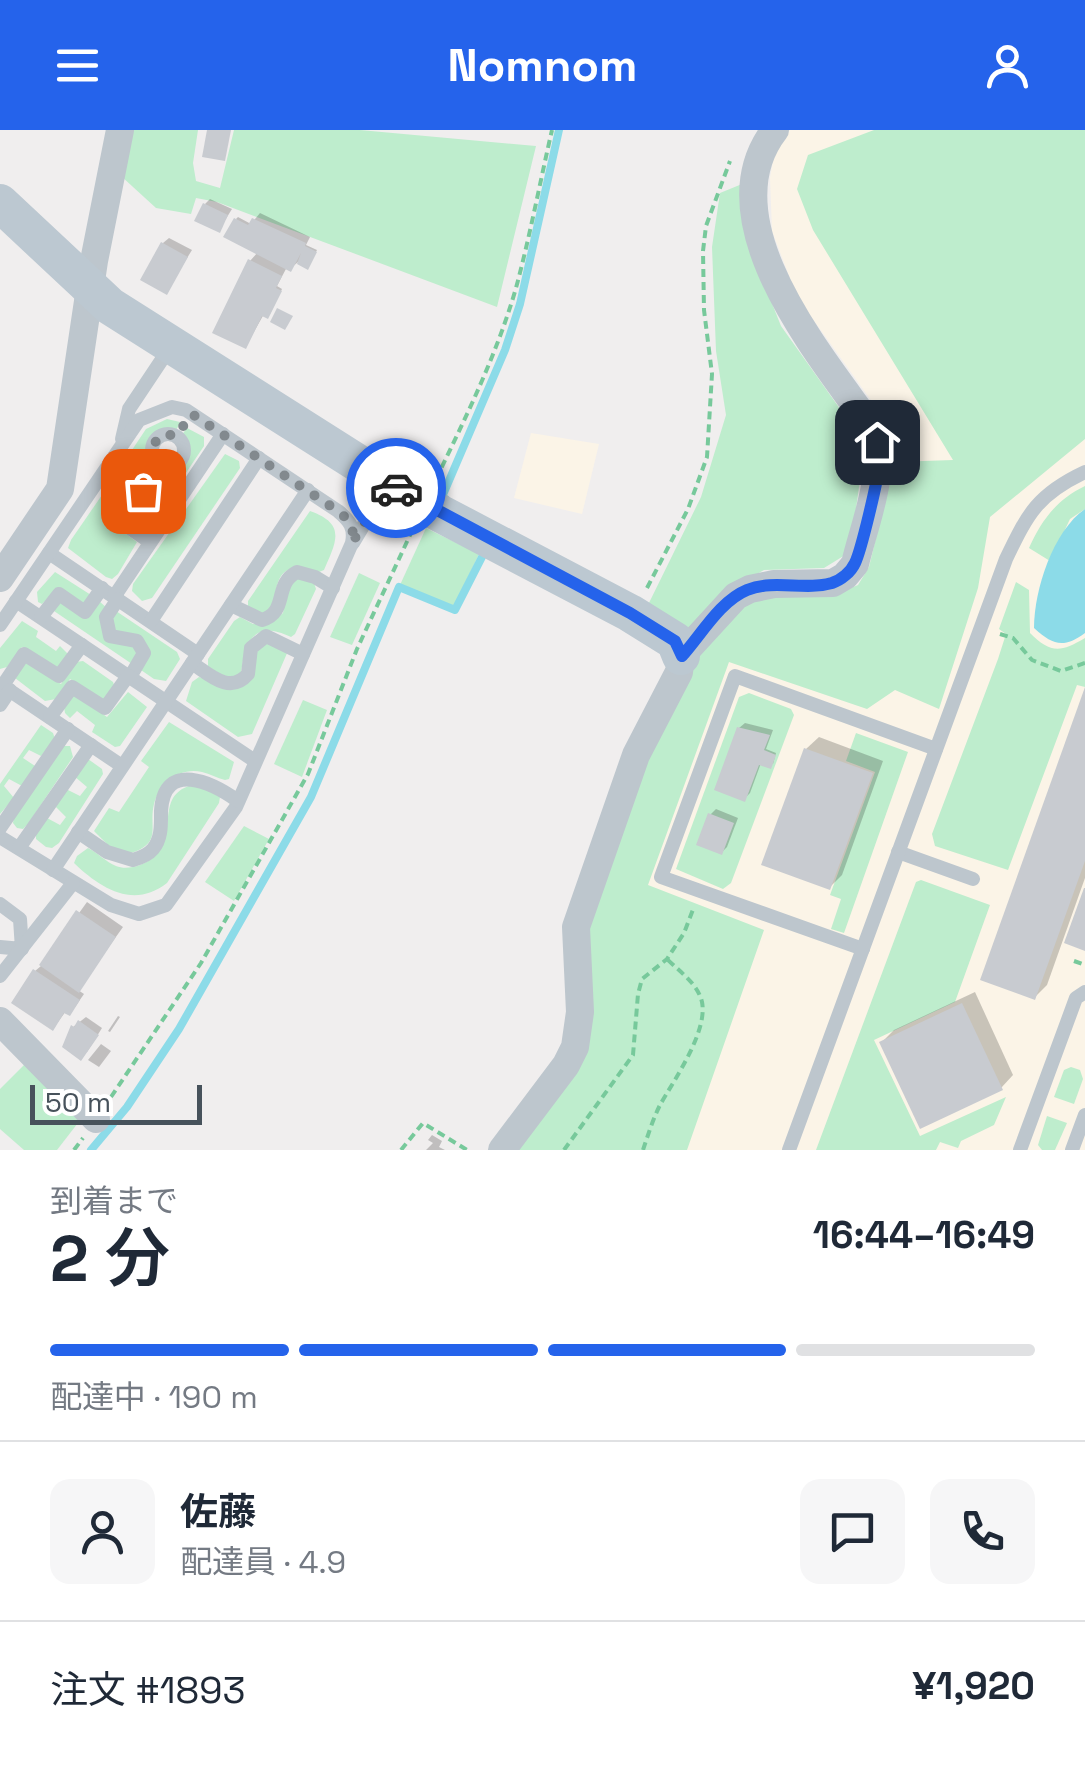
<!DOCTYPE html>
<html lang="ja">
<head>
<meta charset="utf-8">
<style>
  body { margin:0; font-family:"Space Grotesk","Noto Sans JP",sans-serif; background:#f6f6f7; color:#1f2937; height:100vh; display:flex; flex-direction:column; font-size:38px; white-space:nowrap }
  * { box-sizing:border-box; margin:0 }
  p { font-size:32px; color:#747a83 }
  .icon { flex:none; width:55px; height:55px; fill:none; stroke:currentColor; stroke-width:2; stroke-linecap:round; stroke-linejoin:round }
  .map { position:relative; height:1020px; overflow:hidden }
  .sheet { display:flex; flex-direction:column; background:#fff; flex:1 }
  .sheet>* { flex:none }
  .scale { position:absolute; left:30px; bottom:25px; width:172px; box-sizing:border-box; padding-left:10px; border:5px solid #47525b; border-top:0; font-size:28px; line-height:35px; white-space:nowrap; color:#47525b; -webkit-text-stroke:8px #fff; paint-order:stroke }
  .pin { position:absolute; display:grid; place-items:center; width:85px; height:85px; color:#fff; margin:-42px; border-radius:20px; box-shadow:0 5px 15px #0006 }
  .courier { position:absolute; display:grid; place-items:center; width:100px; height:100px; margin:-50px; border:8px solid #2563eb; border-radius:50%; background:#fff; color:#222; box-shadow:0 2px 12px #0007 }
  .head em { font-style:normal; font-weight:600 }
  .head div { display:flex; flex-direction:column-reverse }
  .head { display:flex; align-items:center; justify-content:space-between; height:170px; padding:0 50px }
  h1 { font-size:65px; font-weight:600; line-height:75px }
  .bar { display:grid; grid-template-columns:repeat(4,1fr); gap:15px 10px; align-content:center; height:120px; padding:0 50px }
  .bar i { height:12px; border-radius:8px; background:#e0e1e3 }
  .bar .selected { background:#2563eb }
  .bar p { grid-column:span 4 }
  .line { display:flex; align-items:center; gap:25px; padding:0 50px; border-top:2px solid #e0e1e3 }
  .line div { flex:1 }
  .round { display:grid; place-items:center; flex:none; width:105px; height:105px; border-radius:20px; background:#f6f6f7 }
  header { display:flex; justify-content:space-between; align-items:center; height:130px; padding:0 50px; background:#2563eb; color:#fff; font-size:45px; font-weight:600 }
  .map>svg:first-child { display:block }
  .commercial { fill:#fbf4e7 }
  .green { fill:#beedcd }
  .water { fill:#8cdbe8 }
  .shadow { fill:#0003 }
  .lines { fill:none; stroke-linecap:round; stroke-linejoin:round }
  .stream { stroke:#8cdbe8; stroke-width:8 }
  .building { fill:#c8cbd0 }
  .path { stroke:#77c99b; stroke-width:4; stroke-dasharray:8 5; stroke-linecap:butt }
  .lane { stroke:#bdc6cd; stroke-width:14 }
  .street { stroke:#bdc6cd; stroke-width:28 }
  .secondary { stroke:#bcc8d1; stroke-width:38 }
  .done { stroke:#82898e; stroke-width:10; stroke-dasharray:0 18 }
  .route { stroke:#2563eb; stroke-width:12 }
</style>
</head>
<body>
<header><svg class="icon" aria-label="menu" viewBox="0 0 24 24"><path d="M4 6h16M4 12h16M4 18h16"/></svg>Nomnom<svg class="icon" aria-label="person" viewBox="0 0 24 24"><circle cx="12" cy="8" r="4"/><path d="M4 21q1-7 8-7t8 7"/></svg></header>
<div class="map">
<svg width="1085" height="1020" viewBox="0 0 1085 1020">
  <rect width="100%" height="100%" fill="#f0eeee"/>
  <g class="commercial">
    <polygon points="790,0 1085,0 1085,1020 512,1020 576,935 698,521 858,455 869,437 894,332 890,302 878,280 797,167 772,101 770,48 774,25"/>
    <polygon points="531,303 599,314 582,384 514,368"/>
  </g>
  <g class="green">
    <polygon points="132,0 198,0 193,33 196,51 220,58 234,0 360,0 536,16 497,177 217,72 196,68 191,84 156,78 121,46"/>
    <polygon points="874,0 1085,0 1085,309 990,387 978,458 939,579 895,560 867,579 729,532 648,755 764,800 687,1020 512,1020 576,935 586,795 644,631 698,521 751,468 836,464 858,455 869,437 894,332 953,330 813,100 797,59 808,25"/>
    <polygon points="742,54 752,123 781,196 865,314 850,422 824,438 764,440 734,457 690,499 647,477 701,367 726,285 716,221 712,117 720,63"/>
    <polygon points="167,289 180,292 175,303 155,305 149,318 151,327 138,332 128,326 146,299"/>
    <polygon points="187,298 204,307 204,316 149,398 121,381 111,393 137,412 118,444 112,449 106,447 68,418 71,410 124,333 133,338 131,346 136,361 153,366 166,359 169,339 180,336 186,330 186,311 181,306"/>
    <polygon points="225,324 239,331 240,338 152,468 142,471 132,461 133,454"/>
    <path d="M 1085,356 L 1085,379 L 1070,389 L 1050,431 L 1029,418 C 1041,391 1057,369 1085,356 Z"/>
    <path d="M 310,381 C 347,394 336,412 324,440 L 319,442 C 279,432 279,443 272,480 L 259,485 L 248,477 L 248,471 Z"/>
    <polygon points="426,398 479,424 454,476 400,455"/>
    <polygon points="55,442 91,465 85,477 58,458 42,474 38,472 37,462"/>
    <polygon points="359,443 380,453 352,515 330,507"/>
    <path d="M 297,447 L 314,453 L 316,459 L 295,504 L 291,507 C 254,490 245,510 241,544 L 229,549 L 208,537 L 208,529 L 234,491 L 240,487 L 253,494 L 269,494 L 283,483 L 287,457 Z"/>
    <path d="M 1016,452 L 1029,460 L 1030,503 C 1050,523 1060,523 1085,508 L 1085,557 L 1077,555 L 1008,740 L 935,716 L 932,704 L 998,529 L 1006,504 L 999,499 Z"/>
    <polygon points="59,469 87,488 99,471 108,479 102,486 102,500 141,520 132,534 54,481"/>
    <polygon points="116,481 177,522 180,529 166,551 154,549 141,540 146,521 115,505 109,487"/>
    <polygon points="22,491 38,501 36,507 56,521 60,516 68,524 57,539 22,517 7,537 0,539 0,518"/>
    <path d="M 265,512 L 288,521 L 252,604 L 238,607 L 186,571 L 192,552 L 199,547 C 218,552 227,566 247,554 L 254,526 Z"/>
    <polygon points="83,531 113,552 114,555 103,571 70,549 56,569 45,571 15,548 26,532 61,554 76,532"/>
    <polygon points="128,562 147,577 120,616 115,617 92,602 95,595 77,581 70,588 65,583 64,577 73,563 107,587"/>
    <polygon points="749,563 791,579 794,585 731,753 723,759 676,739 739,567"/>
    <polygon points="303,570 327,580 302,647 274,634"/>
    <path d="M 169,592 L 234,632 L 229,649 L 225,650 C 217,648 210,644 202,642 C 179,637 160,653 154,674 C 148,698 164,713 128,724 L 108,715 L 94,701 L 109,678 L 119,682 L 149,637 L 141,631 Z"/>
    <polygon points="41,595 53,603 55,609 41,626 29,620 23,628 35,636 22,656 9,649 4,656 14,668 0,684 0,654"/>
    <polygon points="856,603 908,622 844,803 831,799 841,769 830,765 875,642 846,631"/>
    <polygon points="62,616 70,616 73,627 28,694 23,699 17,698 13,693 14,686"/>
    <polygon points="88,629 102,639 103,644 59,713 52,718 46,717 36,709 36,703 47,688 60,695 66,687 54,675 66,659 80,666 87,657 74,646"/>
    <path d="M 192,655 L 208,659 L 220,667 L 219,673 L 167,753 C 134,779 101,759 74,733 L 77,726 L 88,718 C 98,723 106,732 116,736 C 123,739 132,738 140,735 C 188,717 148,667 192,655 Z"/>
    <polygon points="244,696 269,709 234,771 205,752"/>
    <polygon points="921,750 990,775 955,872 874,910 920,1006 1006,967 994,995 961,1011 958,1018 940,1012 936,1020 816,1020 916,752"/>
    <polygon points="27,932 81,989 57,1020 24,1020 0,999 0,959"/>
    <polygon points="1071,937 1080,940 1083,949 1074,974 1054,967 1064,940"/>
    <polygon points="1047,986 1067,993 1055,1020 1042,1020 1038,1015"/>
  </g>
  <path class="water" d="M 1085,379 L 1085,503 C 1063,519 1053,515 1034,498 C 1034,460 1053,401 1085,379 Z"/>
  <g class="shadow">
    <polygon points="210,69 232,79 219,100 205,74"/>
    <polygon points="260,83 310,107 306,115 317,120 308,137 298,132 291,138 287,137 277,156 282,159 270,184 264,184 246,216 250,131 258,122 236,89 238,87 251,94"/>
    <polygon points="169,108 192,120 166,162 163,113"/>
    <polygon points="1085,563 1085,748 1047,855 1035,867"/>
    <polygon points="745,593 773,600 766,619 776,623 773,634 761,633 750,663 744,669 739,598"/>
    <polygon points="819,607 883,631 842,745 830,757 806,619"/>
    <polygon points="716,679 738,688 727,717 722,722 710,685"/>
    <polygon points="87,772 123,797 78,860 84,864 75,877 66,881 58,892 35,841 41,836"/>
    <polygon points="975,862 1013,945 1001,958 882,912 894,900"/>
    <polygon points="118,886 120,887 110,902 108,901"/>
    <polygon points="86,887 102,898 87,922 73,897"/>
    <polygon points="101,914 111,921 99,937 88,930"/>
    <polygon points="432,1005 442,1011 439,1017 445,1020 426,1020 433,1013 428,1010"/>
  </g>
  <g class="lines">
    <g class="stream">
      <polyline points="446,369 442,367 505,220 520,174 559,0"/>
      <polyline points="91,1020 127,977 179,899 311,667 399,457 455,480 482,427"/>
    </g>
  </g>
  <g class="building">
    <polygon points="207,0 231,0 225,31 202,27"/>
    <polygon points="203,73 228,85 220,103 194,91"/>
    <polygon points="234,88 248,95 252,88 306,113 305,116 317,122 308,140 297,134 301,123 291,142 223,107"/>
    <polygon points="161,112 188,127 167,165 140,150"/>
    <polygon points="248,129 282,146 276,158 282,161 268,189 262,186 246,219 212,203"/>
    <polygon points="277,178 293,186 285,200 270,192"/>
    <polygon points="1085,557 1085,731 1035,870 980,850"/>
    <polygon points="737,597 770,605 764,620 776,625 771,639 759,635 745,672 714,660"/>
    <polygon points="804,618 873,643 830,760 761,735"/>
    <polygon points="708,683 734,693 722,725 696,715"/>
    <polygon points="1084,758 1085,758 1085,821 1064,813"/>
    <polygon points="76,780 116,807 79,863 39,835"/>
    <polygon points="33,839 80,870 70,886 64,883 53,901 11,873"/>
    <polygon points="962,873 1003,960 920,999 879,912"/>
    <polygon points="78,890 99,905 81,931 62,917 71,895 74,897"/>
  </g>
  <g class="lines">
    <g class="path">
      <path d="M 436,349 C 466,287 497,224 516,158 C 530,106 540,52 552,0"/>
      <polyline points="647,458 688,379 707,327 712,244 704,180 703,121 706,96 730,31"/>
      <polyline points="1000,504 1013,508 1032,530 1061,541 1085,533"/>
      <polyline points="1074,831 1085,835"/>
      <polyline points="111,967 201,833 308,644 357,519 411,403"/>
      <polyline points="74,1020 83,1008"/>
      <polyline points="401,1020 423,993 467,1020"/>
      <polyline points="564,1020 633,925 638,864 642,849 667,829 684,803 694,777"/>
      <path d="M 643,1020 C 648,1005 653,989 660,975 C 674,950 708,902 702,872 C 698,854 680,842 667,829"/>
    </g>
    <g class="lane">
      <circle cx="168" cy="320" r="16"/>
      <polyline points="122,309 129,279 169,219"/>
      <circle cx="150" cy="347" r="16"/>
      <polyline points="121,392 150,412"/>
      <polyline points="353,413 388,354"/>
      <polyline points="49,423 198,524"/>
      <polyline points="114,467 223,304"/>
      <polyline points="118,469 106,487 110,506 137,511 144,523 130,547"/>
      <polyline points="16,471 255,631"/>
      <path d="M 231,475 L 262,490 C 289,482 273,454 297,442 L 315,447 L 333,458"/>
      <polyline points="41,487 59,464 85,482 102,458"/>
      <polyline points="151,491 259,328"/>
      <path d="M 0,495 L 139,290 L 172,277 L 186,280 L 338,381 C 350,391 355,398 352,413 L 236,677 L 166,775 L 139,784 L 111,775 L 0,707"/>
      <path d="M 192,533 C 210,545 230,565 248,544 L 251,518 L 266,506 L 303,524"/>
      <polyline points="0,554 122,636"/>
      <polyline points="3,555 24,524 59,546 82,515"/>
      <polyline points="0,575 10,560"/>
      <polyline points="50,587 72,557 105,578 128,546"/>
      <polyline points="0,698 68,599"/>
      <path d="M 78,702 L 107,722 L 133,730 C 140,728 148,725 153,719 C 162,708 161,694 161,681 C 164,629 213,653 238,671"/>
      <polyline points="19,718 91,615"/>
      <polyline points="898,722 973,749"/>
      <polyline points="53,740 308,360"/>
      <polyline points="0,774 20,789 22,819 0,817"/>
      <polyline points="863,819 661,747 735,546 936,619"/>
      <polyline points="0,846 73,753"/>
      <path d="M 789,1020 L 1006,429 C 1028,383 1038,364 1085,342"/>
      <polyline points="1020,1020 1076,868 1085,862"/>
      <polyline points="1072,1020 1085,985"/>
    </g>
    <g class="street">
      <polyline points="0,448 60,359 94,131 120,0"/>
      <polyline points="0,891 96,989"/>
      <path d="M 502,1020 L 566,935 L 575,917 L 580,882 L 576,797 L 636,625 L 679,542 L 681,526 L 736,466 L 750,459 L 774,454 L 833,453 L 845,446 L 855,434 C 865,391 888,340 872,298 C 821,226 705,90 775,0"/>
    </g>
    <polyline class="secondary" points="0,73 110,176 424,375 630,483 675,511 681,526"/>
  </g>
  <g class="lines">
    <path class="done" d="M 143,361 L 158,361 L 166,352 L 166,342 L 153,325 L 156,310 L 165,304 L 176,306 L 192,284 L 338,381 C 350,391 355,398 352,413 L 388,354 L 396,358"/>
    <path class="route" d="M 396,358 L 630,483 L 675,511 L 682,526 C 701,505 720,471 747,460 C 775,449 804,461 832,453 C 841,450 851,442 855,433 C 861,421 878,350 879,335 C 880,328 878,319 877,312"/>
  </g>
</svg>
<div class="scale">50 m</div>
<div class="pin" style="left:143px;top:361px;background:#ea580c"><svg class="icon" aria-label="bag" viewBox="0 0 24 24"><path d="M5 8h14l-1 12H6zM9 8a3 3 0 0 1 6 0"/></svg></div>
<div class="pin" style="left:877px;top:312px;background:#1f2937"><svg class="icon" aria-label="home" viewBox="0 0 24 24"><path d="M3 11l9-7 9 7M6 9v11h12V9"/></svg></div>
<div class="courier" style="left:396px;top:358px"><svg class="icon" aria-label="car" viewBox="0 0 24 24"><path d="M5 17H2v-5l4-1 3-4h7l3 4 3 1v5h-3M9 17h6M6 11h13"/><circle cx="7" cy="17" r="2"/><circle cx="17" cy="17" r="2"/></svg></div>
</div>
<section class="sheet">
<div class="head"><div><h1>2 分</h1><p>到着まで</p></div><em>16:44–16:49</em></div>
<div class="bar"><i class="selected"></i><i class="selected"></i><i class="selected"></i><i></i><p>配達中 · 190 m</p></div>
<div class="line" style="height:180px"><a class="round"><svg class="icon" aria-label="person" viewBox="0 0 24 24"><circle cx="12" cy="8" r="4"/><path d="M4 21q1-7 8-7t8 7"/></svg></a><div><b>佐藤</b><p>配達員 · 4.9</p></div><a class="round"><svg class="icon" aria-label="chat" viewBox="0 0 24 24"><path d="M4 5h16v11H9l-5 4z"/></svg></a><a class="round"><svg class="icon" aria-label="phone" viewBox="0 0 24 24"><path d="M5 4h4l2 5-3 2q2 4 5 5l2-3 5 2v4C11 20 4 13 5 4z"/></svg></a></div>
<div class="line" style="height:130px"><div>注文 #1893</div><b>¥1,920</b></div>
</section>
</body>
</html>
